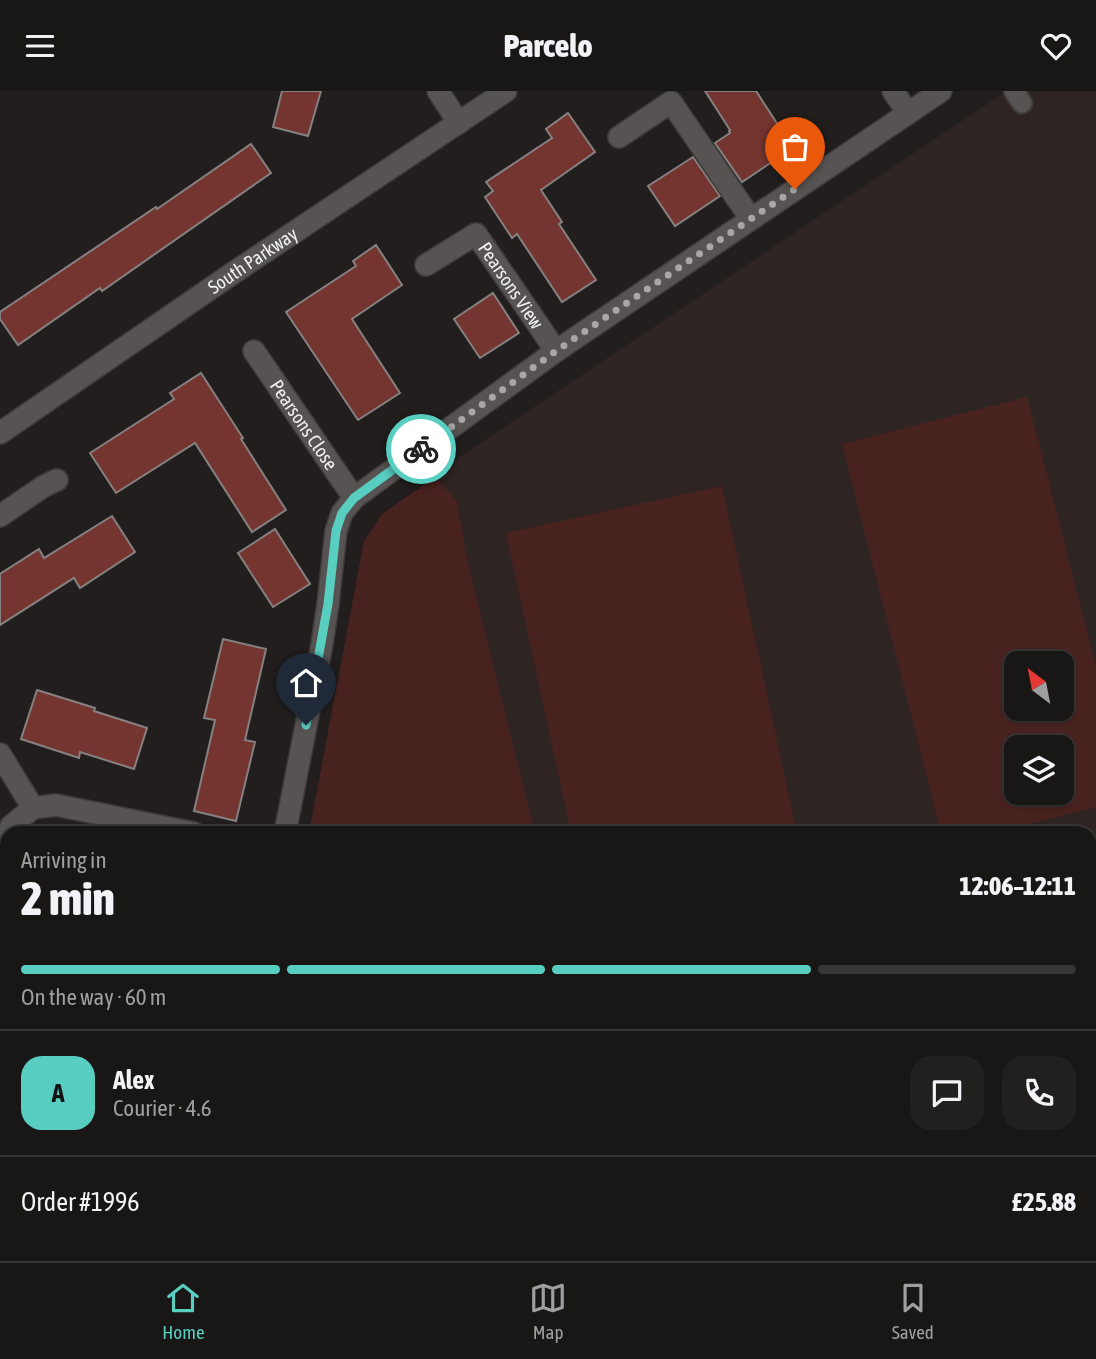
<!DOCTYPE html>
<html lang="en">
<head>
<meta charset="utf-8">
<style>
  body { margin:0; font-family:"Asap Condensed",sans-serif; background:#221f1f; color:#f1f3f6; height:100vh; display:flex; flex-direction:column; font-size:26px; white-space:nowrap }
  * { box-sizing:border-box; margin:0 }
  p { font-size:23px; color:#9f9fa1 }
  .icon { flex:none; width:38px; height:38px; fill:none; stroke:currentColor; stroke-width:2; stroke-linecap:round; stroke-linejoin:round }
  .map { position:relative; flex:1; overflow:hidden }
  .drawer { position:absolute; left:0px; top:735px; width:1097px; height:436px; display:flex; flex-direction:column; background:#191616; border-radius:21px 21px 0 0; box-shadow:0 2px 5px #0004,0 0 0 2px #373535 }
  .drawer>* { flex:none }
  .needle { width:46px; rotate:328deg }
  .buttons { position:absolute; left:1004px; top:560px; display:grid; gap:14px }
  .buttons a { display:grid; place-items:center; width:70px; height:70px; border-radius:14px; background:#191616; box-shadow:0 2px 5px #0004,0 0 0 2px #373535; font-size:35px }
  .pin { position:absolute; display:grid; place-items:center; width:60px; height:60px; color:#fff; margin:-72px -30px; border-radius:50% 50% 50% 0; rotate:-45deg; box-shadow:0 0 7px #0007 }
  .pin .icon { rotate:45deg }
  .courier { position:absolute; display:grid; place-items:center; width:70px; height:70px; margin:-35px; border:5px solid #58cec1; border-radius:50%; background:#fff; color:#222; box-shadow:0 2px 9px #0007 }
  .headline em { font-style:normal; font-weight:800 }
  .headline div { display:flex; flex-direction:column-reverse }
  .headline { display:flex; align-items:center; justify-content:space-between; height:119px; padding:0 21px }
  h1 { font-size:46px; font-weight:800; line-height:52px }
  .bar { display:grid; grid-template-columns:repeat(4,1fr); gap:10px 7px; align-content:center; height:84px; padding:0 21px }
  .bar i { height:9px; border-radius:5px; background:#373535 }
  .bar .selected { background:#58cec1 }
  .bar p { grid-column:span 4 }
  .line { display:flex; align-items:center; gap:18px; padding:0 21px; border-top:2px solid #373535 }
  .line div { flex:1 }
  .round { display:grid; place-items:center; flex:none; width:74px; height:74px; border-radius:21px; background:#221f1f }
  header { display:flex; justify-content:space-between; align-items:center; height:91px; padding:0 21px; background:#191616; font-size:32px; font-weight:800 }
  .dock { display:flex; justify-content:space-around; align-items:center; height:98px; border-top:2px solid #373535; background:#191616; font-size:19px; color:#9f9fa1 }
  .dock a { display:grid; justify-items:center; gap:4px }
  .dock .selected { color:#58cec1 }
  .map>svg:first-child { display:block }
  .built { fill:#2e2523; fill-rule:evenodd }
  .green { fill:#48221f; fill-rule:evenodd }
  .building { fill:#743531; stroke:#868181; stroke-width:2 }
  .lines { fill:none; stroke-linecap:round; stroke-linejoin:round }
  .service-casing { stroke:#3e3b3b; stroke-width:23 }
  .minor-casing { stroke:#3e3b3b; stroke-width:24 }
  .tertiary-casing { stroke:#3e3b3b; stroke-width:24 }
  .service { stroke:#575353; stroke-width:19 }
  .minor { stroke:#575353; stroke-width:21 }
  .tertiary { stroke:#575353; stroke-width:21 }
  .done { stroke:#a8a6a6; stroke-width:7; stroke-dasharray:0 12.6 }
  .route { stroke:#58cec1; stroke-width:9 }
  .labels { text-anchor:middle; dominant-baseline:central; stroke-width:6; stroke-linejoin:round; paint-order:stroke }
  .street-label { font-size:19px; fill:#f1efef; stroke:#181514 }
</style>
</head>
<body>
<header><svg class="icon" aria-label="menu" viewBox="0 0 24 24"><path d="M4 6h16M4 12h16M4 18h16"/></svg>Parcelo<svg class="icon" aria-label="heart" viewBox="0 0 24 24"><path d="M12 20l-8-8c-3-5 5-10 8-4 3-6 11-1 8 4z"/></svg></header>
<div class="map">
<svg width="1096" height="1170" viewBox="0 0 1096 1170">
  <rect width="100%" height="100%" fill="#211e1d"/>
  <path class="built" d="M 1007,0 L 1096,0 L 1096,1170 L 407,1170 L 408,1164 L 1090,1164 L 1090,742 L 423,742 L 435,382 ZM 1017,572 L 1062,572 L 1062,618 L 1017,618 ZM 1017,656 L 1062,656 L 1062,702 L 1017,702 Z"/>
  <g class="green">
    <path d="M 1027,306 L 1096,575 L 1096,716 L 995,742 L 941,742 L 842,353 ZM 1017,572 L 1062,572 L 1062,618 L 1017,618 ZM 1017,656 L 1062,656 L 1062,702 L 1017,702 Z"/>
    <polygon points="435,386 457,411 467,468 535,742 309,742 364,450 382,423"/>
    <polygon points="722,395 797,742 571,742 506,442"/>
    <polygon points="1096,762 1096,1170 1050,1170 1048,1164 1090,1164 1090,764"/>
    <polygon points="228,1164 640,1164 642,1170 227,1170"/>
    <polygon points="653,1164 900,1164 901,1170 654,1170"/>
  </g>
  <g class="building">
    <polygon points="282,0 321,0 308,45 273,36"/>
    <polygon points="705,0 756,0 793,57 742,91 715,52 730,42 729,40 730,39"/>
    <polygon points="568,22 595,61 541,99 562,131 559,133 596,189 562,211 517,143 512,147 485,106 493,100 486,91 552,47 546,38"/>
    <polygon points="251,53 271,82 102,200 100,197 18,254 0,228 0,221 156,116 157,118"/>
    <polygon points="693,66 720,105 675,135 648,95"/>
    <polygon points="376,154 402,194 352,228 400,302 358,329 286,221 356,175 353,170"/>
    <polygon points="493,202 519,242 480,267 454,228"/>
    <polygon points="201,282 243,347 241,348 286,419 252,441 195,352 116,402 90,362 174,308 170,302"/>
    <polygon points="112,425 135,461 80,497 74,487 0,534 0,483 39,458 44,467"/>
    <polygon points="275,438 310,493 273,516 238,462"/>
    <polygon points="223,548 266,558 245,649 255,651 236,730 194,720 215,629 204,627"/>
    <polygon points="37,599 95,617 94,620 147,637 134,678 80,661 79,667 21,648"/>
  </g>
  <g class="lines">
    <g class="service-casing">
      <polyline id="service" points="1014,0 1022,12"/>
    </g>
    <g class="minor-casing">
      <g id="minor">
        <polyline points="438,0 459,32"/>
        <polyline points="893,0 908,22"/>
        <polyline points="619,46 671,11 751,128"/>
        <path id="s1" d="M 426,174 L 476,143 L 556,260"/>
        <path id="s2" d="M 254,260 L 354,407"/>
        <polyline points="0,425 44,395 57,389"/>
        <polyline points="0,663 33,717 56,714 194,742"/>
        <polyline points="8,742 11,735 33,717"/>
        <polyline points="285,742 322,553 328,513 336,440 342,422 354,407 556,260 941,0"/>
        <polyline points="0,763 7,744"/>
        <polyline points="0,1083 7,1085"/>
        <polyline points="203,1170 204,1164"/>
      </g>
    </g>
    <g class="tertiary-casing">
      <g id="tertiary">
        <path id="s3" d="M 0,342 L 239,178 L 506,0"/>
      </g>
    </g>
    <use href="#service" class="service"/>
    <use href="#minor" class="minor"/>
    <use href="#tertiary" class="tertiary"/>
  </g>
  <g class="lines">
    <polyline class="done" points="421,358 556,260 795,98"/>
    <polyline class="route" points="306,634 328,513 336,440 342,422 354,407 421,358"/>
  </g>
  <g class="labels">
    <g class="street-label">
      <text stroke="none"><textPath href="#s3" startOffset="306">South Parkway</textPath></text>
      <text stroke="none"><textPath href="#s1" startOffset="121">Pearsons View</textPath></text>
      <text stroke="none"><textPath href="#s2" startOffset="89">Pearsons Close</textPath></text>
    </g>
  </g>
</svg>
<div class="buttons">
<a><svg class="needle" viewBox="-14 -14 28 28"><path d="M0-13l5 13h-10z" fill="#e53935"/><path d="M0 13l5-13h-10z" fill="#9f9fa1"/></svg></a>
<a><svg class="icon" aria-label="layers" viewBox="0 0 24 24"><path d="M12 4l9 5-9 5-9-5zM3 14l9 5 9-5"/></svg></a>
</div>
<div class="pin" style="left:795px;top:98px;background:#ea580c"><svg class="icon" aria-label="bag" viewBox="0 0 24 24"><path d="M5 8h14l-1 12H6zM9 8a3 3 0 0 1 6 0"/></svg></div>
<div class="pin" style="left:306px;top:634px;background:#1f2937"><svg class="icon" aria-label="home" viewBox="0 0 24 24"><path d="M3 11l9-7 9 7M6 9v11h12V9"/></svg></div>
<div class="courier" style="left:421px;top:358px"><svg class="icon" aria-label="bike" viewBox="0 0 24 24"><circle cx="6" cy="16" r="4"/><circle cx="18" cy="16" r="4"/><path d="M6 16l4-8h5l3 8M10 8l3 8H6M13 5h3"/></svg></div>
<section class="drawer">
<div class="headline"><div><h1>2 min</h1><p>Arriving in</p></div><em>12:06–12:11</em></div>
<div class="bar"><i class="selected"></i><i class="selected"></i><i class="selected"></i><i></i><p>On the way · 60 m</p></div>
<div class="line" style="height:126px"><b class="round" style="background:#58cec1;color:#111">A</b><div><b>Alex</b><p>Courier · 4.6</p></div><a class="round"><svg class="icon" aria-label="chat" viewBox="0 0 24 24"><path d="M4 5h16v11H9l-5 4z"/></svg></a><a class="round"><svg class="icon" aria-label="phone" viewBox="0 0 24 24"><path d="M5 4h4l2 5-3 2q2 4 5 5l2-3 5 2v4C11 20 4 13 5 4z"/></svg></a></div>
<div class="line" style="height:91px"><div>Order #1996</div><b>£25.88</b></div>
</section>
</div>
<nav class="dock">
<a class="selected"><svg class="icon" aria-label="home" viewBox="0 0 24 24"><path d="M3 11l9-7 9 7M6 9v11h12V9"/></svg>Home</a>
<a><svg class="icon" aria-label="map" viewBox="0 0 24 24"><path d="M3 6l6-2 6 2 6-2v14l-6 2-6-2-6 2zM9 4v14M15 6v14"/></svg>Map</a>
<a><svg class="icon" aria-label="saved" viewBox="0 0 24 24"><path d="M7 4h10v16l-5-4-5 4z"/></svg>Saved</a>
</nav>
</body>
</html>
